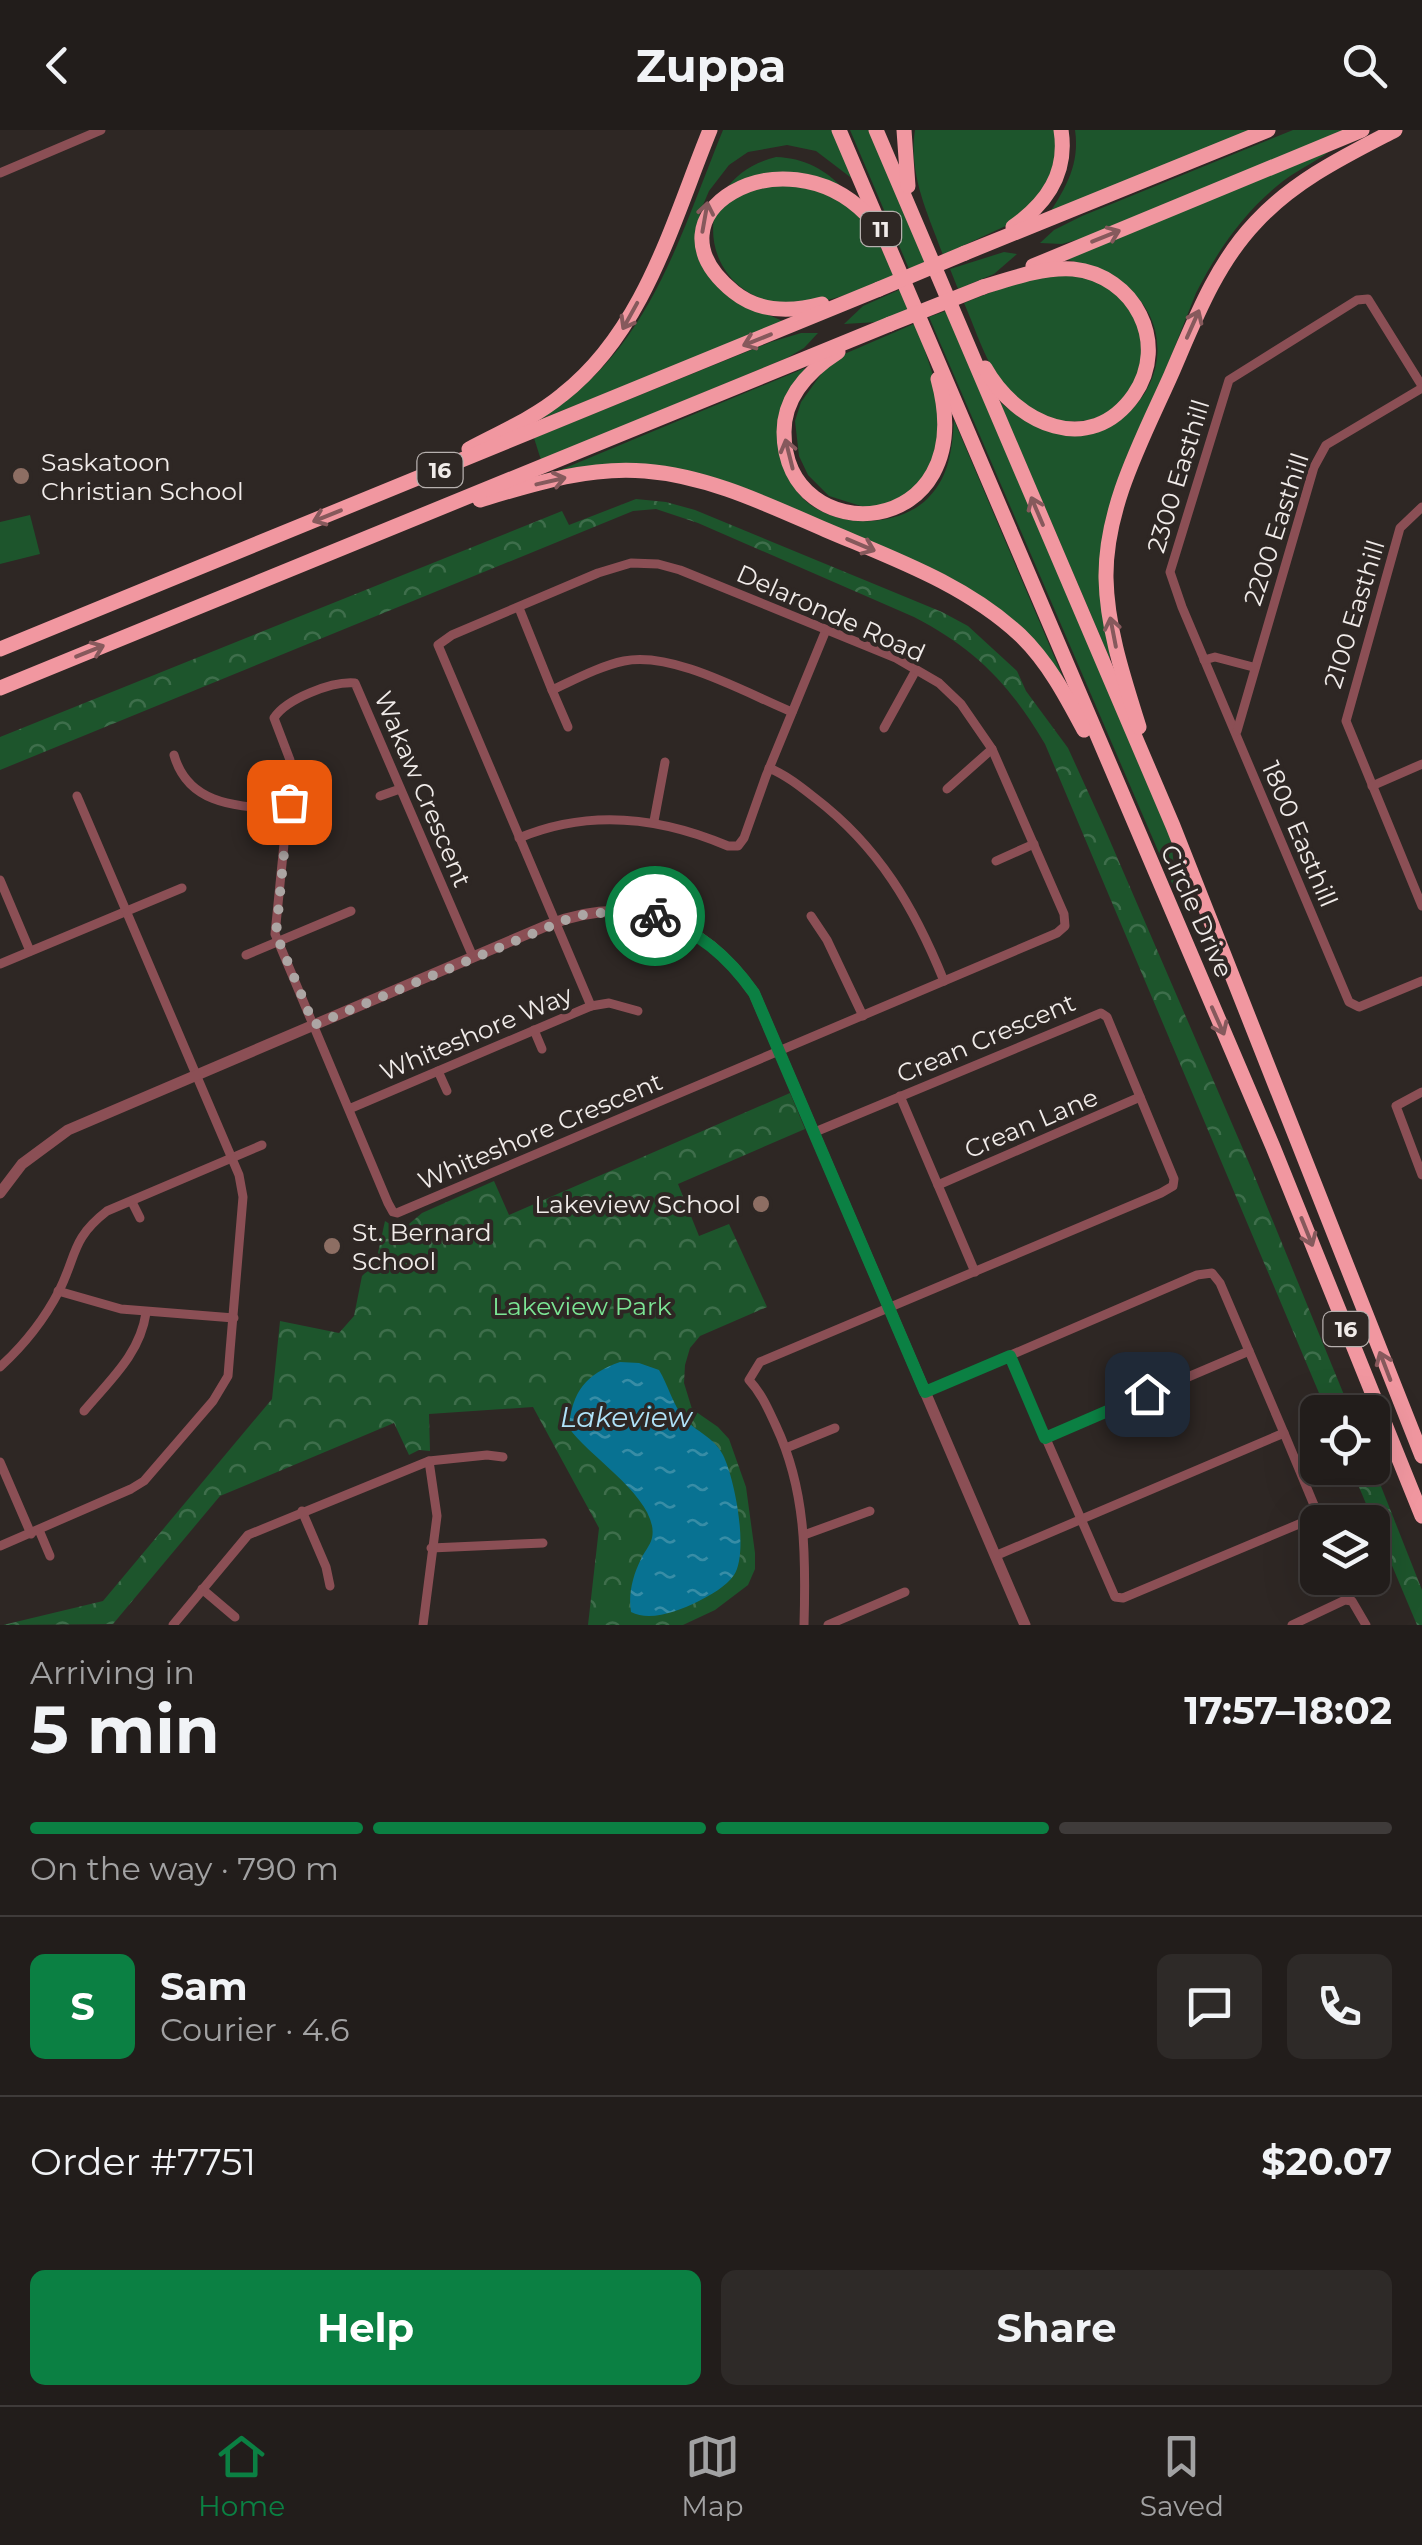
<!DOCTYPE html>
<html lang="en">
<head>
<meta charset="utf-8">
<style>
  body { margin:0; font-family:Montserrat,sans-serif; background:#2e2a28; color:#f1f3f6; height:100vh; display:flex; flex-direction:column; font-size:38px; white-space:nowrap }
  * { box-sizing:border-box; margin:0 }
  p { font-size:32px; color:#a2a2a3 }
  .icon { flex:none; width:55px; height:55px; fill:none; stroke:currentColor; stroke-width:2; stroke-linecap:round; stroke-linejoin:round }
  .map { position:relative; height:1495px; overflow:hidden }
  .side { display:flex; flex-direction:column; background:#221d1b; flex:1 }
  .side>* { flex:none }
  .controls { position:absolute; left:1300px; top:1265px; display:grid; gap:20px }
  .controls a { display:grid; place-items:center; width:90px; height:90px; border-radius:15px; background:#221d1b; box-shadow:0 10px 40px #0002,0 0 0 2px #3f3b3a; font-size:50px }
  .pin { position:absolute; display:grid; place-items:center; width:85px; height:85px; color:#fff; margin:-42px; border-radius:20px; box-shadow:0 5px 15px #0006 }
  .courier { position:absolute; display:grid; place-items:center; width:100px; height:100px; margin:-50px; border:8px solid #0b8043; border-radius:50%; background:#fff; color:#222; box-shadow:0 2px 12px #0007 }
  .summary em { font-style:normal; font-weight:700 }
  .summary div { display:flex; flex-direction:column-reverse }
  .summary { display:flex; align-items:center; justify-content:space-between; height:170px; padding:0 30px }
  h1 { font-size:65px; font-weight:700; line-height:75px }
  .bar { display:grid; grid-template-columns:repeat(4,1fr); gap:15px 10px; align-content:center; height:120px; padding:0 30px }
  .bar i { height:12px; border-radius:8px; background:#3f3b3a }
  .bar .selected { background:#0b8043 }
  .bar p { grid-column:span 4 }
  .line { display:flex; align-items:center; gap:25px; padding:0 30px; border-top:2px solid #3f3b3a }
  .line div { flex:1 }
  .round { display:grid; place-items:center; flex:none; width:105px; height:105px; border-radius:15px; background:#2e2a28 }
  .primary-button { display:flex; gap:20px; margin-top:auto; padding:20px 30px }
  .primary-button a { flex:1; height:115px; border-radius:15px; background:#0b8043; color:#fff; font-size:40px; font-weight:700; line-height:115px; text-align:center }
  .primary-button a+a { background:#2e2a28; color:#f1f3f6 }
  header { display:flex; justify-content:space-between; align-items:center; height:130px; padding:0 30px; background:#221d1b; font-size:45px; font-weight:700 }
  .tabs { display:flex; justify-content:space-around; align-items:center; height:140px; border-top:2px solid #3f3b3a; background:#221d1b; font-size:28px; color:#a2a2a3 }
  .tabs a { display:grid; justify-items:center; gap:5px }
  .tabs .selected { color:#0b8043 }
  .map>svg:first-child { display:block }
  .grass { fill:#1d552c }
  .forest { fill:url(#forest-crowns) }
  .water { fill:url(#water-ripples) }
  .lines { fill:none; stroke-linecap:round; stroke-linejoin:round }
  .minor { stroke:#8b4f55; stroke-width:9 }
  .tertiary { stroke:#8b4f55; stroke-width:11 }
  .motorway { stroke:#f197a0; stroke-width:15 }
  .motorway-bridge { stroke:#f197a0; stroke-width:15 }
  .oneway { stroke:#86595c }
  .done { stroke:#aca6a4; stroke-width:10; stroke-dasharray:0 18 }
  .route { stroke:#0b8043; stroke-width:12 }
  .education-dot { fill:#8d6e63; stroke:#2e2724; stroke-width:4 }
  .labels { text-anchor:middle; dominant-baseline:central; stroke-width:8; stroke-linejoin:round; paint-order:stroke }
  .shield { fill:#2e2724; stroke:#b6b0ae; stroke-width:2.5 }
  .shield-label { font-size:22px; font-weight:bold; fill:#f0ebe9 }
  .poi-label { font-size:25px; fill:#f0ebe9; stroke:#2e2724; text-anchor:start }
  .street-label { font-size:25px; fill:#f0ebe9; stroke:#2e2724 }
  .park-label { font-size:25px; fill:#7ce695; stroke:#2e2724 }
  .water-label { font-size:28px; font-style:italic; fill:#b0e3f9; stroke:#2e2724 }
</style>
</head>
<body>
<header><svg class="icon" aria-label="back" viewBox="0 0 24 24"><path d="M15 5l-7 7 7 7"/></svg>Zuppa<svg class="icon" aria-label="search" viewBox="0 0 24 24"><circle cx="10" cy="10" r="6"/><path d="M15 15l6 6"/></svg></header>
<div class="map">
<svg width="1422" height="1495" viewBox="0 0 1422 1495">
  <defs>
    <pattern id="forest-crowns" width="20" height="18" patternUnits="userSpaceOnUse" patternTransform="scale(2.5)"><rect width="20" height="18" fill="#1d552c"/><path d="M2 6a3 3 0 1 1 6 0M12 15a3 3 0 1 1 6 0" fill="none" stroke="#3e6e4b"/></pattern>
    <pattern id="water-ripples" width="26" height="14" patternUnits="userSpaceOnUse" patternTransform="scale(2.5)"><rect width="26" height="14" fill="#087292"/><path d="M2 4q2-2 4 0t4 0M15 11q2-2 4 0t4 0" fill="none" stroke="#388da6"/></pattern>
  </defs>
  <rect width="100%" height="100%" fill="#2e2724"/>
  <g class="grass">
    <path d="M 723,0 L 836,0 L 858,53 L 816,21 L 787,15 L 748,22 L 729,35 L 709,61 L 700,82 L 698,103 L 741,173 L 785,192 L 536,291 C 648,225 677,113 723,0 Z"/>
    <polygon points="850,0 874,0 930,130 909,139"/>
    <path d="M 915,0 L 1060,0 L 1059,40 L 1025,87 L 943,125 C 928,84 908,44 915,0 Z"/>
    <path d="M 1075,0 L 1255,0 L 1049,84 C 1066,57 1080,34 1075,0 Z"/>
    <polygon points="1293,0 1346,0 1090,106 1062,114 1040,113 1054,100 1082,86"/>
    <path d="M 1330,21 C 1314,33 1293,42 1277,56 C 1241,86 1217,122 1196,163 L 1114,371 L 1110,529 L 1000,272 C 1128,383 1246,168 1064,129 Z"/>
    <path d="M 776,27 C 843,29 868,93 895,145 C 862,159 821,178 784,174 C 696,164 686,49 776,27 Z"/>
    <polygon points="1004,122 1017,124 994,144 958,159 950,139"/>
    <path d="M 1052,142 L 1094,148 L 1130,172 C 1135,189 1144,208 1144,225 C 1145,232 1140,240 1137,247 C 1113,306 1043,303 1005,257 C 986,234 976,200 964,173 L 1029,147 Z"/>
    <polygon points="901,159 910,179 878,192 844,194 863,176"/>
    <polygon points="951,179 1171,708 1177,765 929,187"/>
    <polygon points="916,193 940,267 939,321 917,360 882,377 864,377 829,366 808,345 799,326 795,291 801,272 824,240 842,225"/>
    <polygon points="801,203 818,203 804,218 787,228 541,330 534,308 771,212"/>
    <path d="M 805,238 C 803,244 798,250 796,257 C 793,269 784,332 787,341 C 803,399 892,405 928,368 C 950,346 952,318 954,290 L 1065,552 L 998,479 L 716,351 L 553,343 Z"/>
    <polygon points="30,385 40,424 0,434 0,392"/>
  </g>
  <g class="forest">
    <path d="M 636,369 L 666,372 L 695,380 L 942,482 L 968,496 L 1017,541 L 1026,561 L 1068,618 L 1104,697 L 1252,1040 L 1351,1282 L 1327,1282 L 1045,614 C 1010,555 976,519 914,487 L 698,393 L 656,379 L 633,381 L 0,640 L 0,607 L 562,381 L 569,395 Z"/>
    <polygon points="790,963 805,999 678,1054 699,1106 729,1094 767,1177 700,1206 690,1218 685,1235 684,1253 692,1279 718,1297 729,1309 746,1357 755,1423 755,1439 748,1455 715,1480 683,1495 588,1495 599,1398 533,1277 429,1284 430,1321 419,1320 409,1325 394,1293 220,1366 113,1494 3,1495 103,1471 272,1269 280,1191 339,1203 354,1186 362,1146 367,1141 374,1141 385,1091 393,1096 409,1094 422,1083 494,1051 509,1085"/>
    <polygon points="1373,1336 1422,1460 1422,1495 1417,1495 1351,1338"/>
  </g>
  <path class="water" d="M 620,1232 L 639,1233 L 659,1240 C 668,1255 673,1275 684,1288 C 696,1302 714,1307 723,1325 C 735,1349 749,1422 734,1445 C 727,1456 709,1466 697,1472 C 678,1481 650,1492 631,1482 C 628,1464 633,1445 641,1429 C 644,1422 650,1416 652,1408 C 660,1370 589,1327 569,1298 C 572,1261 586,1244 620,1232 Z"/>
  <g class="lines">
    <g class="minor">
      <polyline points="0,43 101,0"/>
      <polyline points="1422,256 1368,169 1357,170 1229,250 1170,442 1182,477 1349,872 1359,877 1422,851"/>
      <polyline points="1422,377 1400,398 1346,591 1422,776"/>
      <path d="M 519,478 L 552,560 C 574,550 600,536 624,531 C 673,521 746,563 792,582"/>
      <polyline points="1204,530 1215,527 1253,537"/>
      <polyline points="552,560 568,597"/>
      <polyline points="884,598 916,540"/>
      <polyline points="1237,601 1314,337 1326,315 1422,258"/>
      <path d="M 174,625 C 189,678 242,676 288,680"/>
      <path d="M 769,638 C 786,645 801,657 815,668 C 879,717 914,777 944,851"/>
      <polyline points="1372,656 1422,634"/>
      <polyline points="947,659 992,619"/>
      <polyline points="380,666 400,659"/>
      <polyline points="654,691 665,632"/>
      <path d="M 519,708 C 588,679 660,687 728,716 L 738,716 L 744,708 L 766,646 L 826,500"/>
      <polyline points="996,731 1034,714"/>
      <polyline points="0,750 30,821"/>
      <polyline points="811,786 827,810 863,886"/>
      <polyline points="246,825 351,781"/>
      <polyline points="0,834 182,758"/>
      <polyline points="591,876 609,873 638,881"/>
      <polyline points="534,900 542,919"/>
      <polyline points="438,941 447,961"/>
      <polyline points="1422,962 1396,976 1422,1045"/>
      <polyline points="900,966 975,1142"/>
      <path d="M 349,979 L 591,876 L 438,515 L 452,505 L 598,443 L 631,433 L 658,434 L 680,440 L 896,528 L 939,553 L 961,574 L 992,619 L 1064,784 L 1065,796 L 1057,803 L 397,1083 L 393,1082 L 388,1073 L 275,804 L 291,644 L 290,630 L 274,588 C 286,569 332,551 355,553 L 473,827"/>
      <polyline points="938,1055 1140,967"/>
      <polyline points="132,1072 140,1088"/>
      <polyline points="58,1161 121,1179 234,1188"/>
      <polyline points="1010,1226 1115,1467 1123,1468 1311,1389 1314,1375 1284,1303"/>
      <path d="M 0,1237 C 24,1215 44,1190 59,1161 C 77,1125 71,1109 107,1081 L 262,1015"/>
      <polyline points="925,1262 1197,1145 1212,1143 1220,1153 1284,1303 995,1426"/>
      <path d="M 84,1281 C 110,1250 140,1224 146,1183"/>
      <polyline points="1045,1308 1249,1221"/>
      <polyline points="786,1318 835,1298"/>
      <polyline points="429,1331 487,1325 503,1327"/>
      <polyline points="0,1332 31,1404"/>
      <polyline points="302,1381 326,1437 330,1456"/>
      <polyline points="39,1400 50,1426"/>
      <polyline points="804,1405 870,1381"/>
      <polyline points="0,1416 131,1359 144,1351 213,1271 228,1246 230,1221 243,1067 239,1045 77,666"/>
      <polyline points="431,1418 543,1413"/>
      <polyline points="202,1459 235,1487"/>
      <polyline points="173,1495 248,1405 429,1331 437,1386 423,1495"/>
      <path d="M 804,1495 C 806,1426 806,1360 776,1296 C 768,1279 762,1264 749,1250 L 760,1232 L 1161,1063 L 1173,1056 L 1174,1049 L 1107,887 L 1101,883 L 815,1002"/>
      <polyline points="828,1495 905,1462"/>
      <polyline points="1292,1495 1345,1470 1352,1471 1366,1495"/>
    </g>
    <path class="tertiary" d="M 0,1063 L 22,1034 L 68,1000 L 548,795 C 632,762 703,790 754,863 L 1025,1495"/>
    <g class="motorway">
      <polyline points="839,0 1273,1017 1422,1386"/>
      <polyline points="876,0 1173,696 1422,1326"/>
      <polyline points="904,0 908,56"/>
      <path d="M 1013,97 C 1047,73 1068,43 1061,0"/>
      <polyline points="965,123 1268,0"/>
      <polyline points="1033,136 1362,0"/>
      <path d="M 983,157 C 1012,148 1043,137 1073,139 C 1134,145 1170,213 1134,265 C 1090,328 1016,294 985,238"/>
      <path d="M 822,174 C 792,182 760,183 734,162 C 637,84 783,0 866,84"/>
      <path d="M 838,222 C 810,240 784,266 784,302 C 784,423 983,413 938,249"/>
      <path d="M 469,319 C 501,302 534,288 562,265 C 644,201 672,93 710,0"/>
      <path d="M 480,370 C 533,354 589,336 645,341 C 709,346 768,375 826,400 C 894,429 965,454 1020,505 C 1048,532 1066,566 1084,600"/>
      <polyline points="0,519 879,159"/>
      <polyline points="0,558 890,194"/>
      <path d="M 1139,597 C 1124,549 1107,499 1106,448 C 1105,377 1143,308 1171,245 C 1194,192 1215,135 1256,92 C 1295,50 1345,26 1395,0"/>
    </g>
    <g class="motorway-bridge">
      <polyline points="879,159 965,123"/>
      <polyline points="890,194 983,157"/>
    </g>
  </g>
  <defs><path id="oneway-shaft" d="M-6 0H5M1.5-3L5.5 0L1.5 3" fill="none" stroke-width="1.6" stroke-linecap="round" stroke-linejoin="round" transform="scale(2.5)"/></defs>
  <g class="oneway">
    <use href="#oneway-shaft" transform="translate(705 87) rotate(-80)"/>
    <use href="#oneway-shaft" transform="translate(1106 106) rotate(-22)"/>
    <use href="#oneway-shaft" transform="translate(630 186) rotate(119)"/>
    <use href="#oneway-shaft" transform="translate(1193 194) rotate(-66)"/>
    <use href="#oneway-shaft" transform="translate(757 210) rotate(158)"/>
    <use href="#oneway-shaft" transform="translate(789 324) rotate(-104)"/>
    <use href="#oneway-shaft" transform="translate(551 351) rotate(-13)"/>
    <use href="#oneway-shaft" transform="translate(1037 381) rotate(-113)"/>
    <use href="#oneway-shaft" transform="translate(327 386) rotate(158)"/>
    <use href="#oneway-shaft" transform="translate(861 415) rotate(23)"/>
    <use href="#oneway-shaft" transform="translate(1113 502) rotate(-101)"/>
    <use href="#oneway-shaft" transform="translate(90 521) rotate(-22)"/>
    <use href="#oneway-shaft" transform="translate(1218 891) rotate(66)"/>
    <use href="#oneway-shaft" transform="translate(1307 1102) rotate(68)"/>
    <use href="#oneway-shaft" transform="translate(1385 1236) rotate(-111)"/>
  </g>
  <g class="lines">
    <polyline class="done" points="289,672 276,804 314,895 575,786 618,781 655,786"/>
    <path class="route" d="M 655,786 C 699,802 727,825 754,863 L 925,1262 L 1010,1226 L 1045,1308 L 1147,1264"/>
  </g>
  <g class="education-dot">
    <circle cx="21" cy="346" r="10"/>
    <circle cx="761" cy="1074" r="10"/>
    <circle cx="332" cy="1116" r="10"/>
  </g>
  <g class="labels">
    <g class="shield">
      <rect x="861" y="82" width="40" height="34" rx="8"/>
      <rect x="417.5" y="323" width="45" height="34" rx="8"/>
      <rect x="1323.5" y="1182" width="45" height="34" rx="8"/>
    </g>
    <g class="shield-label">
      <text x="881" y="99">11</text>
      <text x="440" y="340">16</text>
      <text x="1346" y="1199">16</text>
    </g>
    <g class="poi-label">
      <text x="41" y="332">Saskatoon<tspan x="41" dy="29">Christian School</tspan></text>
      <text x="741" y="1074" text-anchor="end">Lakeview School</text>
      <text x="352" y="1102">St. Bernard<tspan x="352" dy="29">School</tspan></text>
    </g>
    <g class="street-label">
      <text transform="translate(1178 346) rotate(-73)">2300 Easthill</text>
      <text transform="translate(1276 399) rotate(-72)">2200 Easthill</text>
      <text transform="translate(831 483) rotate(24)">Delaronde Road</text>
      <text transform="translate(1354 484) rotate(-73)">2100 Easthill</text>
      <text transform="translate(423 659) rotate(67)">Wakaw Crescent</text>
      <text transform="translate(1300 704) rotate(67)">1800 Easthill</text>
      <text transform="translate(1197 781) rotate(66)">Circle Drive</text>
      <text transform="translate(476 903) rotate(-23)">Whiteshore Way</text>
      <text transform="translate(986 908) rotate(-23)">Crean Crescent</text>
      <text transform="translate(1031 993) rotate(-23)">Crean Lane</text>
      <text transform="translate(540 1001) rotate(-23)">Whiteshore Crescent</text>
    </g>
    <g class="park-label">
      <text x="582" y="1176">Lakeview Park</text>
    </g>
    <g class="water-label">
      <text x="626" y="1287">Lakeview</text>
    </g>
  </g>
</svg>
<div class="controls">
<a><svg class="icon" aria-label="locate" viewBox="0 0 24 24"><circle cx="12" cy="12" r="6"/><path d="M12 2v4M12 18v4M2 12h4M18 12h4"/></svg></a>
<a><svg class="icon" aria-label="layers" viewBox="0 0 24 24"><path d="M12 4l9 5-9 5-9-5zM3 14l9 5 9-5"/></svg></a>
</div>
<div class="pin" style="left:289px;top:672px;background:#ea580c"><svg class="icon" aria-label="bag" viewBox="0 0 24 24"><path d="M5 8h14l-1 12H6zM9 8a3 3 0 0 1 6 0"/></svg></div>
<div class="pin" style="left:1147px;top:1264px;background:#1f2937"><svg class="icon" aria-label="home" viewBox="0 0 24 24"><path d="M3 11l9-7 9 7M6 9v11h12V9"/></svg></div>
<div class="courier" style="left:655px;top:786px"><svg class="icon" aria-label="bike" viewBox="0 0 24 24"><circle cx="6" cy="16" r="4"/><circle cx="18" cy="16" r="4"/><path d="M6 16l4-8h5l3 8M10 8l3 8H6M13 5h3"/></svg></div>
</div>
<section class="side">
<div class="summary"><div><h1>5 min</h1><p>Arriving in</p></div><em>17:57–18:02</em></div>
<div class="bar"><i class="selected"></i><i class="selected"></i><i class="selected"></i><i></i><p>On the way · 790 m</p></div>
<div class="line" style="height:180px"><b class="round" style="background:#0b8043;color:#fff">S</b><div><b>Sam</b><p>Courier · 4.6</p></div><a class="round"><svg class="icon" aria-label="chat" viewBox="0 0 24 24"><path d="M4 5h16v11H9l-5 4z"/></svg></a><a class="round"><svg class="icon" aria-label="phone" viewBox="0 0 24 24"><path d="M5 4h4l2 5-3 2q2 4 5 5l2-3 5 2v4C11 20 4 13 5 4z"/></svg></a></div>
<div class="line" style="height:130px"><div>Order #7751</div><b>$20.07</b></div>
<div class="primary-button"><a>Help</a><a>Share</a></div>
</section>
<nav class="tabs">
<a class="selected"><svg class="icon" aria-label="home" viewBox="0 0 24 24"><path d="M3 11l9-7 9 7M6 9v11h12V9"/></svg>Home</a>
<a><svg class="icon" aria-label="map" viewBox="0 0 24 24"><path d="M3 6l6-2 6 2 6-2v14l-6 2-6-2-6 2zM9 4v14M15 6v14"/></svg>Map</a>
<a><svg class="icon" aria-label="saved" viewBox="0 0 24 24"><path d="M7 4h10v16l-5-4-5 4z"/></svg>Saved</a>
</nav>
</body>
</html>
